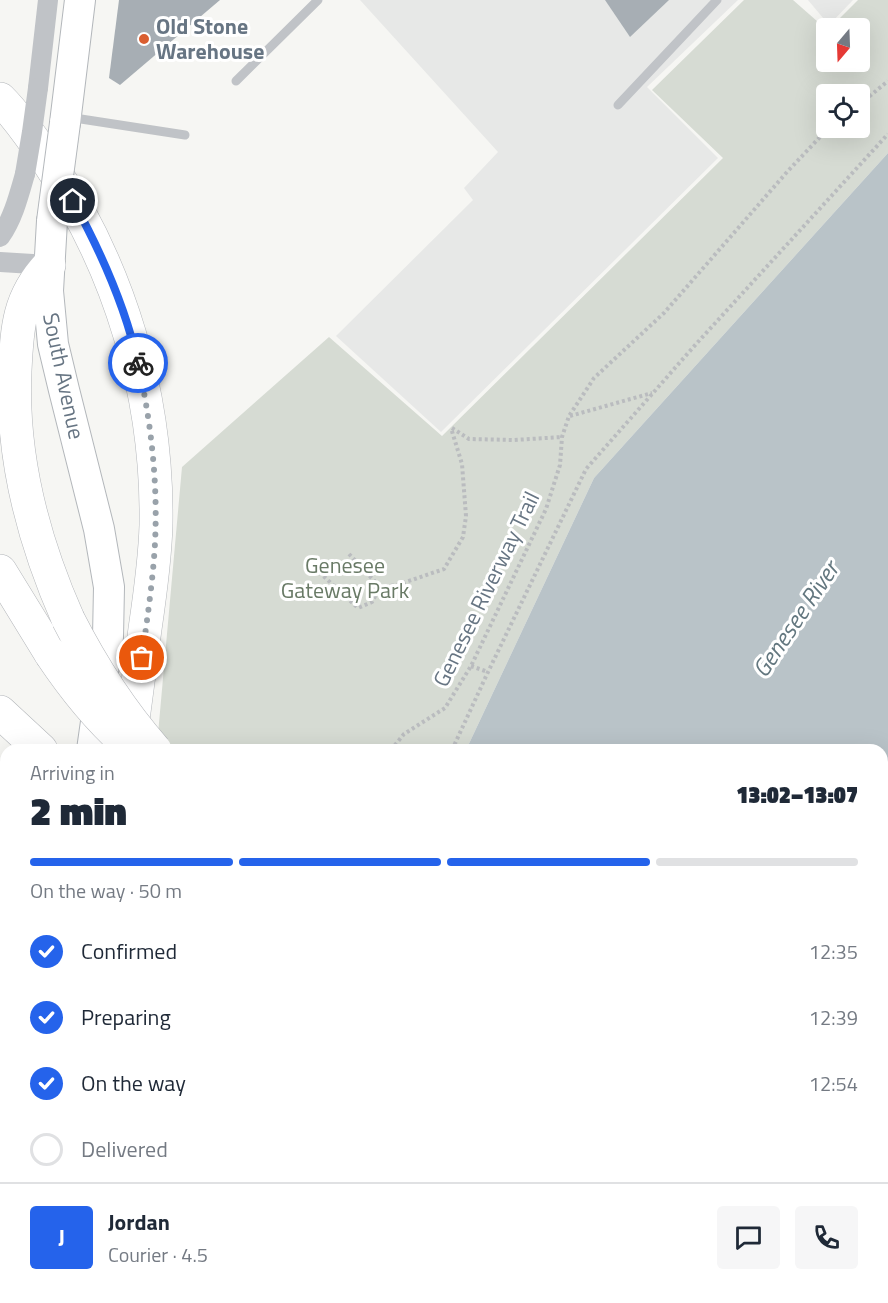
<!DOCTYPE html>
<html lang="en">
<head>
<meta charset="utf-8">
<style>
  body { margin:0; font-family:"Titillium Web",sans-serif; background:#f6f6f7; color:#1f2937; height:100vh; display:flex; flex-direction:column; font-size:22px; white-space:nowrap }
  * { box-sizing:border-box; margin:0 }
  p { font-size:20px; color:#747a83 }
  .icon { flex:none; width:33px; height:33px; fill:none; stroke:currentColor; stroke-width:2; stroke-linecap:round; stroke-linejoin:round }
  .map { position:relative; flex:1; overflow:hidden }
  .panel { position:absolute; left:0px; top:744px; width:888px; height:560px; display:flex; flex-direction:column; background:#fff; border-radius:18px 18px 0 0; box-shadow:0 6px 24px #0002 }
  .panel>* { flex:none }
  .needle { width:39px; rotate:199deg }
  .buttons { position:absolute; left:816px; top:18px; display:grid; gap:12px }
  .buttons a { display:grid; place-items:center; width:54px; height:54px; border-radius:6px; background:#fff; box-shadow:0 6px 24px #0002; font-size:30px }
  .pin { position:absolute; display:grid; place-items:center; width:51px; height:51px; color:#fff; margin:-26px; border:3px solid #fff; border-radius:50%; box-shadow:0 2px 6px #0007 }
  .courier { position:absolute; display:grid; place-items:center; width:60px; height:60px; margin:-30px; border:4px solid #2563eb; border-radius:50%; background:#fff; color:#222; box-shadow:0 2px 8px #0007 }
  .overview em { font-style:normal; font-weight:800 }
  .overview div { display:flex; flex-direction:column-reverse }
  .overview { display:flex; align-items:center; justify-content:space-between; height:102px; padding:0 30px }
  h1 { font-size:39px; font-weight:800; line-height:45px }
  .bar { display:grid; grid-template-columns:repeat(4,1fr); gap:9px 6px; align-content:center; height:72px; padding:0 30px }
  .bar i { height:8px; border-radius:4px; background:#e0e1e3 }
  .bar .selected { background:#2563eb }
  .bar p { grid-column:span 4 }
  .line { display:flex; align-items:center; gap:15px; padding:0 30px; border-top:2px solid #e0e1e3 }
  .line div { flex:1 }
  .round { display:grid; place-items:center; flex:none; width:63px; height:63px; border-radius:6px; background:#f6f6f7 }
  ol { padding:0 30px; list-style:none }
  li { display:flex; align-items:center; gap:18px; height:66px }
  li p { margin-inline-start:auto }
  li .icon { padding:6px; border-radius:50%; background:#2563eb; color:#fff; stroke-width:4 }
  li:last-child { color:#747a83 }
  li i { width:33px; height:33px; border:3px solid #e0e1e3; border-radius:50% }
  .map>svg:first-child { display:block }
  .built { fill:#e7e8e7 }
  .green { fill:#d6dbd3; fill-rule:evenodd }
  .water { fill:#b9c3c8 }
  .building { fill:#a7aeb4 }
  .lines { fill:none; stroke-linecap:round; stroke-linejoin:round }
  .primary-casing { stroke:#b3b7bb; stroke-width:32 }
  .motorway-casing { stroke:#b3b6ba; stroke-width:34 }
  .path { stroke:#babcbf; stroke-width:4; stroke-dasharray:3 3; stroke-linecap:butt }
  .service { stroke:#c0c3c7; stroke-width:9 }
  .minor { stroke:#c0c3c7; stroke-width:20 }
  .primary { stroke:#fff; stroke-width:30 }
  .motorway { stroke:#fff; stroke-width:33 }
  .primary-bridge-casing { stroke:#b3b7bb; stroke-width:32; stroke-linecap:butt }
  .motorway-bridge-casing { stroke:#b3b6ba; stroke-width:34; stroke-linecap:butt }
  .minor-bridge { stroke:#c0c3c7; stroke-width:20 }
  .primary-bridge { stroke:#fff; stroke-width:30 }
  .motorway-bridge { stroke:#fff; stroke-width:33 }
  .done { stroke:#99a2aa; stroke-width:6; stroke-dasharray:0 10.8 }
  .route { stroke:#2563eb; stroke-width:8 }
  .poi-dot { fill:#da5e30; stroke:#fff; stroke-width:2 }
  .labels { text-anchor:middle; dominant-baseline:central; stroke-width:6; stroke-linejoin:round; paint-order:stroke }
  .poi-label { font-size:22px; font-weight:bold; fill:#677583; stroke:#fff; text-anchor:start }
  .street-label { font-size:22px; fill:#677583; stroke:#fff }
  .park-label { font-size:22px; fill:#697a66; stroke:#fff }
  .water-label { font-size:24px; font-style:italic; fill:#63777f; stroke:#fff }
</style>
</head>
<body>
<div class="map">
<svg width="888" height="1303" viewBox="0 0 888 1303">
  <rect width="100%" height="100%" fill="#f6f6f3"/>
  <g class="built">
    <polygon points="360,0 738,0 647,87 718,158 441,432 336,336 473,200 464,188 498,152"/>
    <polygon points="808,0 853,0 829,25"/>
  </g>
  <path class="green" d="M 744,0 L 793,0 L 826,29 L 826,62 L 860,62 L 860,28 L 830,28 L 858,0 L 888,0 L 888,153 L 594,478 L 466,750 L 173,750 L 158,734 L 182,467 L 329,337 L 442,436 L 723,158 L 652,90 ZM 826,94 L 860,94 L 860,128 L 826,128 Z"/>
  <g class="water">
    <polygon points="888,153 888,890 882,901 882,750 466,750 594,478"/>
    <polygon points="238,1298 692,1298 691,1303 236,1303"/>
  </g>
  <g class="building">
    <polygon points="119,0 220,0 120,85 109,78"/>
    <polygon points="605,0 669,0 630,37"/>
  </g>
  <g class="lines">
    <g class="primary-casing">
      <g id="primary">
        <polyline points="65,123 80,0"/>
        <polyline points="52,221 48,291 53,344 64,390 99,529 109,587 108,637 92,750"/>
        <polyline points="0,1258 6,1241"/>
      </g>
    </g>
    <g class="motorway-casing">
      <g id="motorway">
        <path d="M 0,99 C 18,117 33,139 47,160 C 120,268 158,395 156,525 C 155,560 150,595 145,629 C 140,667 135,705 130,742"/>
        <path d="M 49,265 C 18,298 17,328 15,371 C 11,457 33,540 68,619"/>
        <polyline points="0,571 51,654"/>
        <polyline points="0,712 41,750"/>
        <polyline points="0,796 6,807"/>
        <polyline points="0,842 6,845"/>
        <polyline points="0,899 6,903"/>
        <polyline points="882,1154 888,1157"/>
        <polyline points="882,1229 888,1232"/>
        <polyline points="24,1303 26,1298"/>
      </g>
    </g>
    <g class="path">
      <polyline points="860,104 888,81"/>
      <polyline points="570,416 652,393"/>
      <polyline points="452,428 469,439 514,440 562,437"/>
      <polyline points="349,554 380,587"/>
      <polyline points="306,560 358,608 372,602 380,587 397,585 444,569 463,537 466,516 462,464 451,428"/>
      <polyline points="471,666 488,672"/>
      <polyline points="391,750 404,734 445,708 471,666 546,509 560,465 562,437 569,416 594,378 664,313 787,172 820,137 831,128"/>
      <polyline points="452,750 488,672 586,469 697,343 888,134"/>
      <polyline points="882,919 888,909"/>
      <polyline points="882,955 888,958"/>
      <polyline points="877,1298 888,1302"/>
      <polyline points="120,1303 121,1298"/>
      <polyline points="729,1303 729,1298"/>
      <polyline points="788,1303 797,1298"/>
    </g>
    <g class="service">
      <polyline points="236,81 318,0"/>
      <polyline points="618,105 717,0"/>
      <polyline points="68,117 185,135"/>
    </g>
    <g class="minor">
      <polyline points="38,88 48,0"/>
      <path d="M 0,237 C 13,219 19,195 25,174"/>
      <polyline points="0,262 49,265"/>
    </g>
    <use href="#primary" class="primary"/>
    <use href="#motorway" class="motorway"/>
    <g class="primary-bridge-casing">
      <polyline id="primary-bridge" points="52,221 65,123"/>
    </g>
    <g class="motorway-bridge-casing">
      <g id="motorway-bridge">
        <path d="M 68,619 C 92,666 120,710 155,750"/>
        <path d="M 51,654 C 73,687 97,717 126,743"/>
      </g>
    </g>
    <polyline class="minor-bridge" points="25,174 32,132 38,88"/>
    <use href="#primary-bridge" class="primary-bridge"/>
    <use href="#motorway-bridge" class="motorway-bridge"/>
  </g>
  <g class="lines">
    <path class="done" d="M 138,363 C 151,422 158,482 155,543 C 153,581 147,619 142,658"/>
    <path class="route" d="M 73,201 C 101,252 125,305 138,363"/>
  </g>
  <circle class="poi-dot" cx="144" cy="39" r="6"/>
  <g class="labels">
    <g class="poi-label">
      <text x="156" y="26">Old Stone<tspan x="156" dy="25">Warehouse</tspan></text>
    </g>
    <g class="street-label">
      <text transform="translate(64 376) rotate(78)">South Avenue</text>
      <text transform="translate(486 589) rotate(-64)">Genesee Riverway Trail</text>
    </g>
    <g class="park-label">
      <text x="345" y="565">Genesee<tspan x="345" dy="25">Gateway Park</tspan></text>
    </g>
    <g class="water-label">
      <text transform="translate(795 619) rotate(-56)">Genesee River</text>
    </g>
  </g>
</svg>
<div class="buttons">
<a><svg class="needle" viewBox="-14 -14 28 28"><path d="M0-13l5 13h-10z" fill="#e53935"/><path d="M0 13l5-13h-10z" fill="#747a83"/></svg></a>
<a><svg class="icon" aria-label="locate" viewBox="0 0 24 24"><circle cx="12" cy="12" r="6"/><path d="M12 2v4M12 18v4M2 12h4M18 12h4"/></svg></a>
</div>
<div class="pin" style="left:142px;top:658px;background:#ea580c"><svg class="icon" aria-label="bag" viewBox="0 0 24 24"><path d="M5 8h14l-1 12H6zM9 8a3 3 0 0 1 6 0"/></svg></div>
<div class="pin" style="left:73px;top:201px;background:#1f2937"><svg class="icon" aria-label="home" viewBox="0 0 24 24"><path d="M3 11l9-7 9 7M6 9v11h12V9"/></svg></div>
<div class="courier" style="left:138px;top:363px"><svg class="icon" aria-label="bike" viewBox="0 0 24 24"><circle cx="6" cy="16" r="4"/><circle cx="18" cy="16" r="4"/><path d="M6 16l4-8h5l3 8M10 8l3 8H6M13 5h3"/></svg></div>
<section class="panel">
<div class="overview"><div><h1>2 min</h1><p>Arriving in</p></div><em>13:02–13:07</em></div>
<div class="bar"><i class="selected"></i><i class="selected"></i><i class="selected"></i><i></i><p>On the way · 50 m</p></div>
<ol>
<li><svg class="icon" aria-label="check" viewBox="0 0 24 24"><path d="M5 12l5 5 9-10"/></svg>Confirmed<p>12:35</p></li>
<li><svg class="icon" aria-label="check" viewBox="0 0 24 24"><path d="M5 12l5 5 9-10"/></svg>Preparing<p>12:39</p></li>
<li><svg class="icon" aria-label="check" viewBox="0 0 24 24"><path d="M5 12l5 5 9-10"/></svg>On the way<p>12:54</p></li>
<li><i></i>Delivered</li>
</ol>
<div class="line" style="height:108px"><b class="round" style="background:#2563eb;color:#fff">J</b><div><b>Jordan</b><p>Courier · 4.5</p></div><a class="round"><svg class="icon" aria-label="chat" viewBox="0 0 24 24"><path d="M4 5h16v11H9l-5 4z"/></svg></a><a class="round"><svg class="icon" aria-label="phone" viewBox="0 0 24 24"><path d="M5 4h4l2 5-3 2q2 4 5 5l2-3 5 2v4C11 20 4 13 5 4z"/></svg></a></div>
</section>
</div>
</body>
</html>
